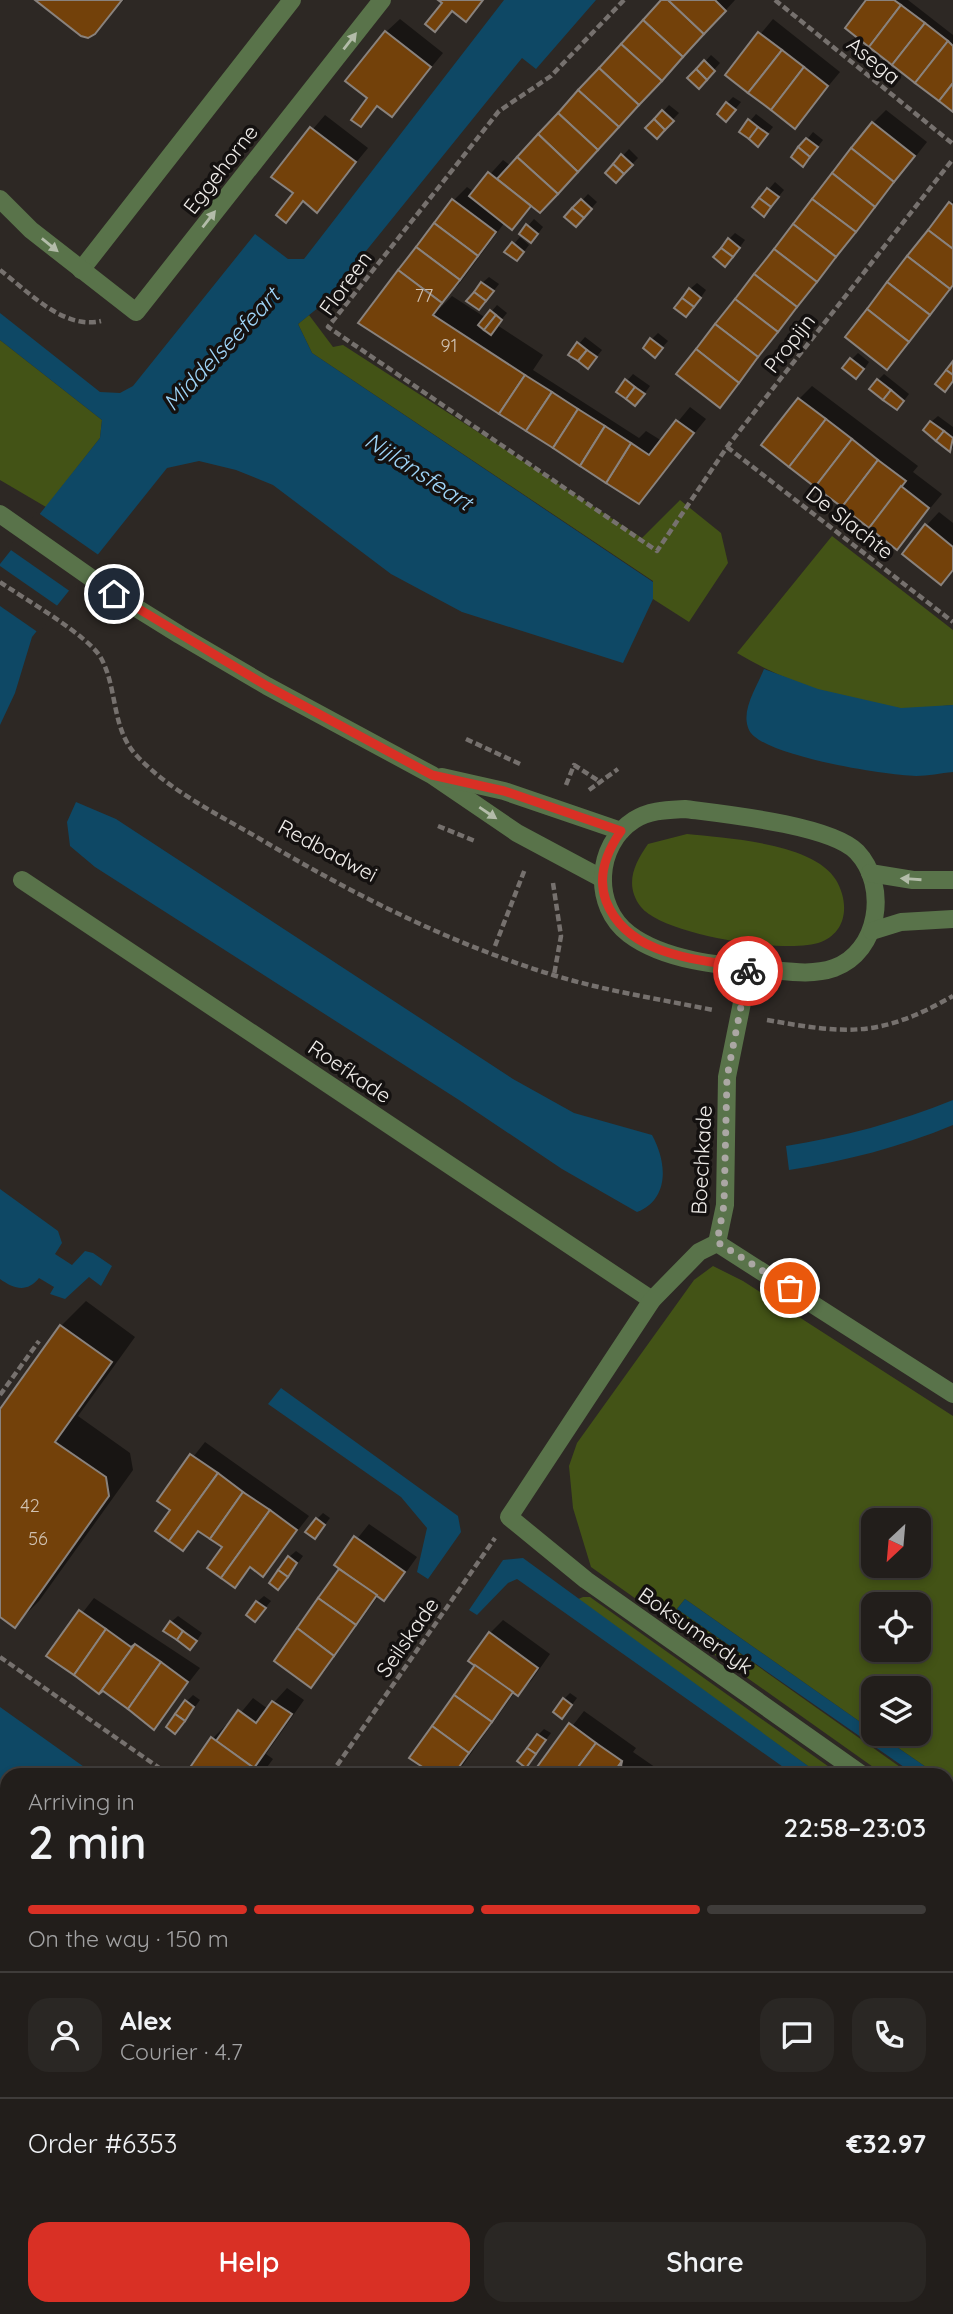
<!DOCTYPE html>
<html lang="en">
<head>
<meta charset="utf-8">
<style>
  body { margin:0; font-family:Quicksand,sans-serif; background:#2a2724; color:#f1f3f6; height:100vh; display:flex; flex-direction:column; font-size:26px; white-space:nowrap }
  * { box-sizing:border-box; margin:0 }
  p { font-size:23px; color:#a2a2a3 }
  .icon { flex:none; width:38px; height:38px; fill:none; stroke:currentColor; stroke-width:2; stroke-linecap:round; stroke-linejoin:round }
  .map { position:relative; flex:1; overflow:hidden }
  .details { position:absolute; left:0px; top:1768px; width:954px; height:548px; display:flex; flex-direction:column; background:#221e1b; border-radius:21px 21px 0 0; box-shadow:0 4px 10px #0003,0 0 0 2px #3f3c3a }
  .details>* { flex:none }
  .needle { width:46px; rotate:206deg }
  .fabs { position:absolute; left:861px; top:1508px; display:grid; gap:14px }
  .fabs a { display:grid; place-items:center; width:70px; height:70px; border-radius:14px; background:#221e1b; box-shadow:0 4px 10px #0003,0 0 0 2px #3f3c3a; font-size:35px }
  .pin { position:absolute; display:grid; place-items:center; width:60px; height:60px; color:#fff; margin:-30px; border:4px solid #fff; border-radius:50%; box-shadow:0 2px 7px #0007 }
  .courier { position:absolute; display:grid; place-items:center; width:70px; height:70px; margin:-35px; border:5px solid #d93025; border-radius:50%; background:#fff; color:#222; box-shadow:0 2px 9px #0007 }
  .head em { font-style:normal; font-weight:600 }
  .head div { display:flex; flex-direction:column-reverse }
  .head { display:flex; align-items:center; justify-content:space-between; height:119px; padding:0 28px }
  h1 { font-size:46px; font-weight:600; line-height:52px }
  .bar { display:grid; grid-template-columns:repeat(4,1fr); gap:10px 7px; align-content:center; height:84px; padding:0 28px }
  .bar i { height:9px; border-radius:5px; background:#3f3c3a }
  .bar .selected { background:#d93025 }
  .bar p { grid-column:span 4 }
  .line { display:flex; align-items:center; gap:18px; padding:0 28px; border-top:2px solid #3f3c3a }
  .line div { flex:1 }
  .round { display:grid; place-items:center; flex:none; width:74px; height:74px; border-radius:21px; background:#2a2724 }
  .cta { display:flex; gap:14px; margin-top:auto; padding:14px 28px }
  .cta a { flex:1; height:80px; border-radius:21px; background:#d93025; color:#fff; font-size:28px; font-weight:600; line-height:80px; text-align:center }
  .cta a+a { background:#2a2724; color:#f1f3f6 }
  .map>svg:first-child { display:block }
  .green { fill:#435316; fill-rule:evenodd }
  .water { fill:#0e4865 }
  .pier { fill:#2d2824 }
  .shadow { fill:#0007 }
  .building { fill:#73410a; stroke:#89827d; stroke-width:2 }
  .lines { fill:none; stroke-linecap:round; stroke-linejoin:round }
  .path { stroke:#76716e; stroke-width:4.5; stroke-dasharray:7 3.5; stroke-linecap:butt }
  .service { stroke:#59734a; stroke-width:18 }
  .minor { stroke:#59734a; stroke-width:18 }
  .tertiary { stroke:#59734a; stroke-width:18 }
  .oneway { fill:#b3bca9 }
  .done { stroke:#aba7a4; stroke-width:7; stroke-dasharray:0 12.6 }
  .route { stroke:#d93025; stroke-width:9 }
  .labels { text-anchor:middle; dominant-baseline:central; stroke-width:7; stroke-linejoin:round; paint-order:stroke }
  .number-label { font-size:18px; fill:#d0c1b1 }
  .street-label { font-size:21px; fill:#efece9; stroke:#141110 }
  .water-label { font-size:23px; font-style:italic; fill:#9fd5f8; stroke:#141110 }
</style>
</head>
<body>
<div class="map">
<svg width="953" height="2314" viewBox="0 0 953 2314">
  <rect width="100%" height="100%" fill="#2d2824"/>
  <g class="green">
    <polygon points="309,315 333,347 343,345 642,538 680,500 721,533 728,563 689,622 653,599 653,581 312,353 298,324"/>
    <polygon points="0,340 102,420 100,438 46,507 0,480"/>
    <path d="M 832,536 L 953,630 L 953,705 C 936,706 916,710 899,708 C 844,701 785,682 737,653 Z"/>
    <path d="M 687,834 C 726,838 814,843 836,880 C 849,902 848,931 821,942 C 788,955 663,935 641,907 C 624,885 634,864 648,844 Z"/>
    <path d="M 713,1266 L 743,1281 L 953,1416 L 953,1786 L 947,1782 L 947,1774 L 936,1774 L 878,1734 L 919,1734 L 919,1689 L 873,1689 L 873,1731 L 685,1599 L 677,1609 L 910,1774 L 883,1774 L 591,1567 L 573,1508 L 569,1466 L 577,1443 L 694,1280 ZM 873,1521 L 919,1521 L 919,1566 L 873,1566 ZM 873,1605 L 919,1605 L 919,1650 L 873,1650 Z"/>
    <polygon points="583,1597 590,1597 839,1774 819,1774 576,1600"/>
    <polygon points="0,1870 7,1875 7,1940 1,1948"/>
    <polygon points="953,1894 953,2086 947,2081 947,1902"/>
    <polygon points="947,2130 953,2134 953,2212 947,2208"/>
    <polygon points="947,2239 953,2243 953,2314 917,2314 909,2308 947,2308"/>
    <polygon points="0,2283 7,2288 7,2308 35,2308 43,2314 0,2314"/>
    <polygon points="488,2308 605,2308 613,2314 496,2314"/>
  </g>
  <g class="water">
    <polygon points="504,0 596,0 536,69 522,58 324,303 298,324 312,353 653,582 653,599 623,663 462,612 391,574 273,485 236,470 199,461 167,468 32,637 15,693 0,725 0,564 100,438 102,420 0,340 0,313 100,392 120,393 133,386 255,234 288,259 304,259"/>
    <path d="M 764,669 L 818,689 L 901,708 L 953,705 L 953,772 C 941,773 928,776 916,776 C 885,775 761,756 749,730 C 740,711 757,687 764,669 Z"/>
    <path d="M 76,802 L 116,819 L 513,1079 L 574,1113 L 652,1135 C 667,1162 670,1199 637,1212 L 562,1169 L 459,1100 L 95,867 L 70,846 L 67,822 Z"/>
    <path d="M 953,1100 L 953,1125 C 900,1147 846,1161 789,1170 L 786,1146 C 844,1137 898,1122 953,1100 Z"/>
    <path d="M 0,1189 L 58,1231 L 62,1243 L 55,1254 L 72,1265 L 85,1251 L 93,1253 L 112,1266 L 101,1286 L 89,1277 L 65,1299 L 50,1294 L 54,1287 L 39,1278 C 27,1293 14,1289 0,1279 Z"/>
    <polygon points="281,1388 458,1516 461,1532 428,1579 417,1572 427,1528 401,1497 268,1404"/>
    <polygon points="523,1558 819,1774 793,1774 517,1579 508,1583 477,1615 469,1610 503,1560"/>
    <polygon points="685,1599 873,1731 873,1734 878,1734 936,1774 914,1774 677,1609"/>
    <polygon points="0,1707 94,1774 7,1774 7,1875 0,1870"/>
    <polygon points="7,1940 7,2288 0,2283 0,1948"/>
    <polygon points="947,2208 953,2212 953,2243 947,2239"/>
    <polygon points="35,2308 488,2308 496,2314 43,2314"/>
    <polygon points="605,2308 654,2308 650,2314 613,2314"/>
    <polygon points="733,2308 909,2308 917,2314 729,2314"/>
  </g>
  <g class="pier">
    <polygon points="37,512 100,556 71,592 8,548"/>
    <polygon points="0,566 59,607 39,633 0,606"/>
  </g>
  <g class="shadow">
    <polygon points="38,0 124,0 94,33"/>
    <polygon points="664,0 735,0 571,178 533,205 512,227 505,222 460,283 440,303 440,308 452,296 486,318 497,305 507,313 497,325 543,355 533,370 639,438 646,431 662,441 690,407 706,419 639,502 360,323 454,200 467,187 474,192 503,160 511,166"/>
    <polygon points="868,0 908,0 953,35 953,110"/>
    <polygon points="400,19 443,53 392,115 379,105 361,125 386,32"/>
    <polygon points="773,19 840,72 795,126 727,74"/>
    <polygon points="711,55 720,63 699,87 690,78"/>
    <polygon points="733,97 741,102 732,113 727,103"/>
    <polygon points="669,105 679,113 657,136 648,128"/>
    <polygon points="886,110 927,142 719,406 873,123"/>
    <polygon points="756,114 773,127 764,138 750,121"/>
    <polygon points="325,115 368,148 317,210 304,200 286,220 295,193 273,176"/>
    <polygon points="813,132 823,140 809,158 793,157"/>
    <polygon points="629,149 638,158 616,181 607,173"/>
    <polygon points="775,182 784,190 764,214 754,207"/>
    <polygon points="588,194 597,202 576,225 567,217"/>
    <polygon points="953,201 953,286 887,367 950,203"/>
    <polygon points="534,219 543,227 537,235 521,234"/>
    <polygon points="735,233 745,240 731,259 729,239"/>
    <polygon points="520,237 529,245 523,253 507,252"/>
    <polygon points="489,277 499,284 485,302 482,283"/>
    <polygon points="697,283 706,290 693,309 690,289"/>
    <polygon points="658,333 668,341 661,349 652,339"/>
    <polygon points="585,337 602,350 594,360 570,354"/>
    <polygon points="858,353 869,362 863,371 851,360"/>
    <polygon points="633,374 650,386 642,397 618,391"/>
    <polygon points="884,374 909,394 903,402 878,380"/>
    <polygon points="812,386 918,466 913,472 942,494 897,548 799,399"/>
    <polygon points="938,416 953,427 953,447 950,450 931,422"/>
    <polygon points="939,512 953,523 953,571 941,583 926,526"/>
    <polygon points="86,1301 135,1337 78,1416 130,1453 133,1470 39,1601 15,1625 0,1615 0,1412 61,1326"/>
    <polygon points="205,1442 309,1516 263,1575 252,1567 235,1586 224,1547 200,1530 183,1549 173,1510 159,1500"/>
    <polygon points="323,1513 330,1518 321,1530 317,1519"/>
    <polygon points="369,1524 417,1557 397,1585 384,1598 379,1595 324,1672 311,1686 276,1660 342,1568 337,1564"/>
    <polygon points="296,1551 303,1556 284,1582 289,1557"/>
    <polygon points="264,1596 271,1601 261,1613 257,1602"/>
    <polygon points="94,1598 200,1668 153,1728 104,1689 49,1656"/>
    <polygon points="178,1616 202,1633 196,1642 171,1622"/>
    <polygon points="503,1620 550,1654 531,1681 518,1694 515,1692 460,1769 454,1774 436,1774 411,1757 477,1665 490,1633"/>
    <polygon points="287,1688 304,1700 266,1754 273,1759 262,1774 206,1774 193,1765 213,1738 226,1725 229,1727 253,1698 268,1709"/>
    <polygon points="570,1693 577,1698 568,1710 564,1699"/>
    <polygon points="193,1695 200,1700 182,1725 187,1701"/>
    <polygon points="584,1711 636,1748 633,1752 665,1774 535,1774"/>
    <polygon points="544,1729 551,1733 526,1766 538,1735"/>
  </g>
  <g class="building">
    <polygon points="35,0 122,0 95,34 88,38 81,36"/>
    <polygon points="438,0 483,0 466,22 452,11 435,32 425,24 442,3"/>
    <polygon points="661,0 668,0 704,34 683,57 643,20"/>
    <polygon points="668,0 715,0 726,11 704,34"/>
    <polygon points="866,0 894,0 901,5 869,47 845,28"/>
    <polygon points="901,5 925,23 892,65 869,47"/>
    <polygon points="643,20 683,57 662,81 621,44"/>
    <polygon points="925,23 948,41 915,83 892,65"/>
    <polygon points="385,31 431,67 392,117 377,106 361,127 351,120 367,98 345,81"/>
    <polygon points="758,32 782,50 748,93 725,75"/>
    <polygon points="948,41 953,46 953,83 939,101 915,83"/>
    <polygon points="621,44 662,81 639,105 599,68"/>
    <polygon points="782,50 804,67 771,110 748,93"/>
    <polygon points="704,60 715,71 707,80 696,69"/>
    <polygon points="804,67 828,86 795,129 771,110"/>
    <polygon points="599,68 639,105 619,127 578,90"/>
    <polygon points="696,69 707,80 699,89 687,78"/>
    <polygon points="953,83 953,112 939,101"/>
    <polygon points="578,90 619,127 598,150 558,113"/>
    <polygon points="726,102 736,110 726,122 717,114"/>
    <polygon points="662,110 674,121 665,130 654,119"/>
    <polygon points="558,113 598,150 578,172 538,134"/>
    <polygon points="654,119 665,130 657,139 645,128"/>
    <polygon points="748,119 758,127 749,139 739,132"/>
    <polygon points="872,122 915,156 894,182 851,148"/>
    <polygon points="310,127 356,162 317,213 303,201 286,223 276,215 293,193 271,177"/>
    <polygon points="758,127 768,134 758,147 749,139"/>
    <polygon points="538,134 578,172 558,194 517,157"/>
    <polygon points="806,138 818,147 810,157 798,147"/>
    <polygon points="798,147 810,157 803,167 791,157"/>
    <polygon points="851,148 894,182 875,207 832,173"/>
    <polygon points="621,154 633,165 624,174 613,164"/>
    <polygon points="517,157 558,194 540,213 497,179"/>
    <polygon points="613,164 624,174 616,183 605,173"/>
    <polygon points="488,172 531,206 512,230 469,196"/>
    <polygon points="832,173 875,207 856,232 812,199"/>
    <polygon points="767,188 779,197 771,207 759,198"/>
    <polygon points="759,198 771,207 764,217 752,207"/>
    <polygon points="452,199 496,232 478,256 434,223"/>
    <polygon points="581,199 592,209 584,218 572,208"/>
    <polygon points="812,199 856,232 836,257 793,224"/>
    <polygon points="949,202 953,205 953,249 928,230"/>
    <polygon points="572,208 584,218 576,227 564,217"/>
    <polygon points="434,223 478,256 460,280 416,247"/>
    <polygon points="526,224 538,234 531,243 519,234"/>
    <polygon points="793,224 836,257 817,282 774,249"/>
    <polygon points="928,230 953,249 953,285 950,289 907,256"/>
    <polygon points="728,238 740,248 733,257 721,248"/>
    <polygon points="512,242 524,252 517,261 504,252"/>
    <polygon points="416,247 460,280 442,303 398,270"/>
    <polygon points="721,248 733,257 725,267 713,257"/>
    <polygon points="774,249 817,282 797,307 754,274"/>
    <polygon points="907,256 950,289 930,315 887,282"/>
    <polygon points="398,270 442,303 433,315 525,375 499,414 358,323"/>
    <polygon points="754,274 797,307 778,332 735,299"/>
    <polygon points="481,282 494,291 486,301 474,292"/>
    <polygon points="887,282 930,315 909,342 867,309"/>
    <polygon points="689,288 701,298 694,307 682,298"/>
    <polygon points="474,292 486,301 479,310 466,301"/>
    <polygon points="682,298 694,307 686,317 674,308"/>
    <polygon points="735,299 778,332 758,357 715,324"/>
    <polygon points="867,309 909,342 887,370 845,337"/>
    <polygon points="490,310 496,315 484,330 478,325"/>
    <polygon points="496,315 502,320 491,335 484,330"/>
    <polygon points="715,324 758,357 739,383 696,349"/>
    <polygon points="650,338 663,348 655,358 643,348"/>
    <polygon points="577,342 587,350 578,361 568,355"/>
    <polygon points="696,349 739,383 720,408 676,374"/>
    <polygon points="587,350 597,357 588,369 578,361"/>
    <polygon points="850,358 864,369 856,379 842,368"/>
    <polygon points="953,361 953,375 946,370"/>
    <polygon points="946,370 953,375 953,381 945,392 935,384"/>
    <polygon points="525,375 552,392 526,431 499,414"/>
    <polygon points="625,379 635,387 626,399 616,392"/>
    <polygon points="877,379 891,390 883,400 869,389"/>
    <polygon points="635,387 645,394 635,406 626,399"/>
    <polygon points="891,390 904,401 897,410 883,400"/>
    <polygon points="552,392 578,409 553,448 526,431"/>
    <polygon points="798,398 826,419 789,467 761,445"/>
    <polygon points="578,409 605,426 580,466 553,448"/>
    <polygon points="826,419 852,439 815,487 789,467"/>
    <polygon points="676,420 694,433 639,504 606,483 631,443 649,455"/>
    <polygon points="930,421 944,431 936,441 923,430"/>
    <polygon points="605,426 631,443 606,483 580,466"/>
    <polygon points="944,431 953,438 950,452 936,441"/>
    <polygon points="852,439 878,460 842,507 815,487"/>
    <polygon points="878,460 906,481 869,528 842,507"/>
    <polygon points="901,486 929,508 897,550 869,528"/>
    <polygon points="925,524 953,547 953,570 941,585 902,554"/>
    <polygon points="60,1325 112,1362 55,1442 106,1477 109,1496 15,1628 0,1617 0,1409"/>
    <polygon points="190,1454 218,1473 169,1541 155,1531 170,1510 157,1501"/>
    <polygon points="218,1473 243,1492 210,1539 198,1531 183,1551 169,1541"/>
    <polygon points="243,1492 270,1510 221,1578 207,1568 222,1547 210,1539"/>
    <polygon points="270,1510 297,1530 263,1577 250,1567 235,1588 221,1578"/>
    <polygon points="316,1518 325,1525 315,1539 305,1532"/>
    <polygon points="354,1536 405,1572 384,1601 334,1565"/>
    <polygon points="288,1556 297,1563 288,1577 278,1570"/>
    <polygon points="339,1569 377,1595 356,1625 318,1598"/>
    <polygon points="278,1570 288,1577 278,1590 269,1583"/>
    <polygon points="318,1598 356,1625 334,1656 297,1628"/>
    <polygon points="256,1601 266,1608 255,1622 246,1615"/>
    <polygon points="79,1610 106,1629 74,1675 46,1656"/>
    <polygon points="170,1621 183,1631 177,1640 163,1631"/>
    <polygon points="297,1628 334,1656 311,1688 274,1661"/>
    <polygon points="106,1629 131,1647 135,1644 99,1694 74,1675"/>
    <polygon points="183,1631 197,1641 190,1650 177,1640"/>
    <polygon points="489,1632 538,1668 518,1696 468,1661"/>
    <polygon points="135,1644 161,1662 128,1709 103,1691 99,1694"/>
    <polygon points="161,1662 188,1682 154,1730 128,1709"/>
    <polygon points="475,1665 513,1692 492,1722 454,1695"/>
    <polygon points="454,1695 492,1722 469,1753 432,1726"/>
    <polygon points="563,1698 572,1705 562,1719 553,1712"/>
    <polygon points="185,1700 194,1707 185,1721 175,1714"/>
    <polygon points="272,1701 292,1714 254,1768 216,1741 238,1710 256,1723"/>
    <polygon points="175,1714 185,1721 175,1734 166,1727"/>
    <polygon points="569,1723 596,1743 573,1774 532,1774"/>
    <polygon points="432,1726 469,1753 454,1774 433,1774 409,1758"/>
    <polygon points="537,1734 546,1740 536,1754 527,1748"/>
    <polygon points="211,1737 261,1773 260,1774 203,1774 191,1766"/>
    <polygon points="596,1743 622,1761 613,1774 573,1774"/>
    <polygon points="527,1748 536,1754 526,1768 517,1761"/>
    <polygon points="622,1761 621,1766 633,1774 613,1774"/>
  </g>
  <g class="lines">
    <g class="path">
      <polyline points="624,0 551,76 499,111 328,327 657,551 727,447 953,159"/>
      <polyline points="775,0 953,144"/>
      <path d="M 0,270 C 28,291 63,330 101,321"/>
      <polyline points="727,447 953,622"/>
      <path d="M 0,582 C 23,598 89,636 101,658 C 118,689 111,729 137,756 C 169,790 215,813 255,836 C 349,892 448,943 553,975 C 606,991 659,999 713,1010"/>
      <polyline points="466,739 520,764"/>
      <polyline points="566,785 574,765 599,781"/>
      <polyline points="589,790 618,769"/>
      <polyline points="438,826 475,841"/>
      <polyline points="553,883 561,936 554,975"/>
      <polyline points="495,946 525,869"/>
      <path d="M 767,1020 C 847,1034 879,1038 953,996"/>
      <polyline points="0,1395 39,1341"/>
      <polyline points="0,1657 168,1774"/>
      <polyline points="331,1774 495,1538"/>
      <polyline points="947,2108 953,2113"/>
    </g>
    <polyline class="service" points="81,270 292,0"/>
    <g class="minor">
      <polyline points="0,199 31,230 136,312 382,0"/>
      <polyline points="22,880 652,1300"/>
      <polyline points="749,968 727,1077 725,1205 717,1243 953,1394"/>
      <polyline points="717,1243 699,1252 652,1300 509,1517 586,1580 861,1774"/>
      <polyline points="947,1835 953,1839"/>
    </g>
    <g class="tertiary">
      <polyline points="0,514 114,594 180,635 267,686 432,775 517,833 603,879"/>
      <polyline points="442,777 504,791 621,831"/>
      <path d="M 685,809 C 724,814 831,825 857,852 C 889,886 879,952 834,968 C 814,975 792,972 771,970 C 726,966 666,962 629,934 C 592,906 595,845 634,820 C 650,810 667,810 685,809 Z"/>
      <polyline points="870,873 913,880 953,880"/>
      <polyline points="872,931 901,922 953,919"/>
    </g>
  </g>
  <defs><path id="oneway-solid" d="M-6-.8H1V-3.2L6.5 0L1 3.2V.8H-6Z" transform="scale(1.75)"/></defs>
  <g class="oneway">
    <use href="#oneway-solid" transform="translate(350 41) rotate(-52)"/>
    <use href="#oneway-solid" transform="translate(209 219) rotate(-52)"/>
    <use href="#oneway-solid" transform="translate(50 245) rotate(39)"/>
    <use href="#oneway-solid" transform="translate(488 813) rotate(34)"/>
    <use href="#oneway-solid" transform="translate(911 879) rotate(-176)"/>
  </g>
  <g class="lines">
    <polyline class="done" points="748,971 727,1077 724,1205 717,1242 790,1288"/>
    <path class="route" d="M 114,594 L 267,686 L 432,775 L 504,791 L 621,831 C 607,851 597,876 606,901 C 628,957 698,959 749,968 L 748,971"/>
  </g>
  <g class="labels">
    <g class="number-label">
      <text x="424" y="295">77</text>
      <text x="449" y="345">91</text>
      <text x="30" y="1505">42</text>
      <text x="38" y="1538">56</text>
    </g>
    <g class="street-label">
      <text transform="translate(874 60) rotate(39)">Asega</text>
      <text transform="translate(220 169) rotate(-52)">Eggehorne</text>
      <text transform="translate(345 283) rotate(-54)">Floreen</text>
      <text transform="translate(789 343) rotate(-52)">Propijn</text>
      <text transform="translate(850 522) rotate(38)">De Slachte</text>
      <text transform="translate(328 850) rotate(28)">Redbadwei</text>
      <text transform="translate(350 1071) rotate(34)">Roefkade</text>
      <text transform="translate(701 1160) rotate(-87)">Boechkade</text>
      <text transform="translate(696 1630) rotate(35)">Boksumerdyk</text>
      <text transform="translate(407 1637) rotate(-55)">Seilskade</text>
    </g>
    <g class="water-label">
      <text transform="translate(221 349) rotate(-47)">Middelseefeart</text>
      <text transform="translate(419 471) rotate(33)">Nijlânsfeart</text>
    </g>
  </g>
</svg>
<div class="fabs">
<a><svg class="needle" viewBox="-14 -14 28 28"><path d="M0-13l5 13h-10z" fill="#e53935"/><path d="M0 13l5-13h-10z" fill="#a2a2a3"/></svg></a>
<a><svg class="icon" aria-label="locate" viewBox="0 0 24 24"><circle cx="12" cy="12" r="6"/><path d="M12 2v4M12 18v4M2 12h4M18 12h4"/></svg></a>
<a><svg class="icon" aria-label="layers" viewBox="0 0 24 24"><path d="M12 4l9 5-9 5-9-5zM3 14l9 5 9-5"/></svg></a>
</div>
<div class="pin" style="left:790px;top:1288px;background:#ea580c"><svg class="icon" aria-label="bag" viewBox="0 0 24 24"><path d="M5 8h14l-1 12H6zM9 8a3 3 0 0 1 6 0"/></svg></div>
<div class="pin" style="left:114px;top:594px;background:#1f2937"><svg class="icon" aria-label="home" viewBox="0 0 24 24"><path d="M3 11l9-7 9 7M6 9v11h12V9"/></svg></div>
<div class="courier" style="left:748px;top:971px"><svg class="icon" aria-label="bike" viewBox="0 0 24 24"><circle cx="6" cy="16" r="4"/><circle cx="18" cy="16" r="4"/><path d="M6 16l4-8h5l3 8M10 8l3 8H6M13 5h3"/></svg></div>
<section class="details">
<div class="head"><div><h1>2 min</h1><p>Arriving in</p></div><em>22:58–23:03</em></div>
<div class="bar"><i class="selected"></i><i class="selected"></i><i class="selected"></i><i></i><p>On the way · 150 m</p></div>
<div class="line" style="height:126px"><a class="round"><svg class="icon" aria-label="person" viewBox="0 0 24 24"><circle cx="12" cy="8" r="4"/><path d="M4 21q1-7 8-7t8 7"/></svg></a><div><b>Alex</b><p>Courier · 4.7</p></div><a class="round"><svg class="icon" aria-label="chat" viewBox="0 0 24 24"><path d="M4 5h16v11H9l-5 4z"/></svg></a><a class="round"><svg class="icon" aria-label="phone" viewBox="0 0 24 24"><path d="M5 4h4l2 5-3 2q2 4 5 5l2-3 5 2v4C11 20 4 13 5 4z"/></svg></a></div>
<div class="line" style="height:91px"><div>Order #6353</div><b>€32.97</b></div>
<div class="cta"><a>Help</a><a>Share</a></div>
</section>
</div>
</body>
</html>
